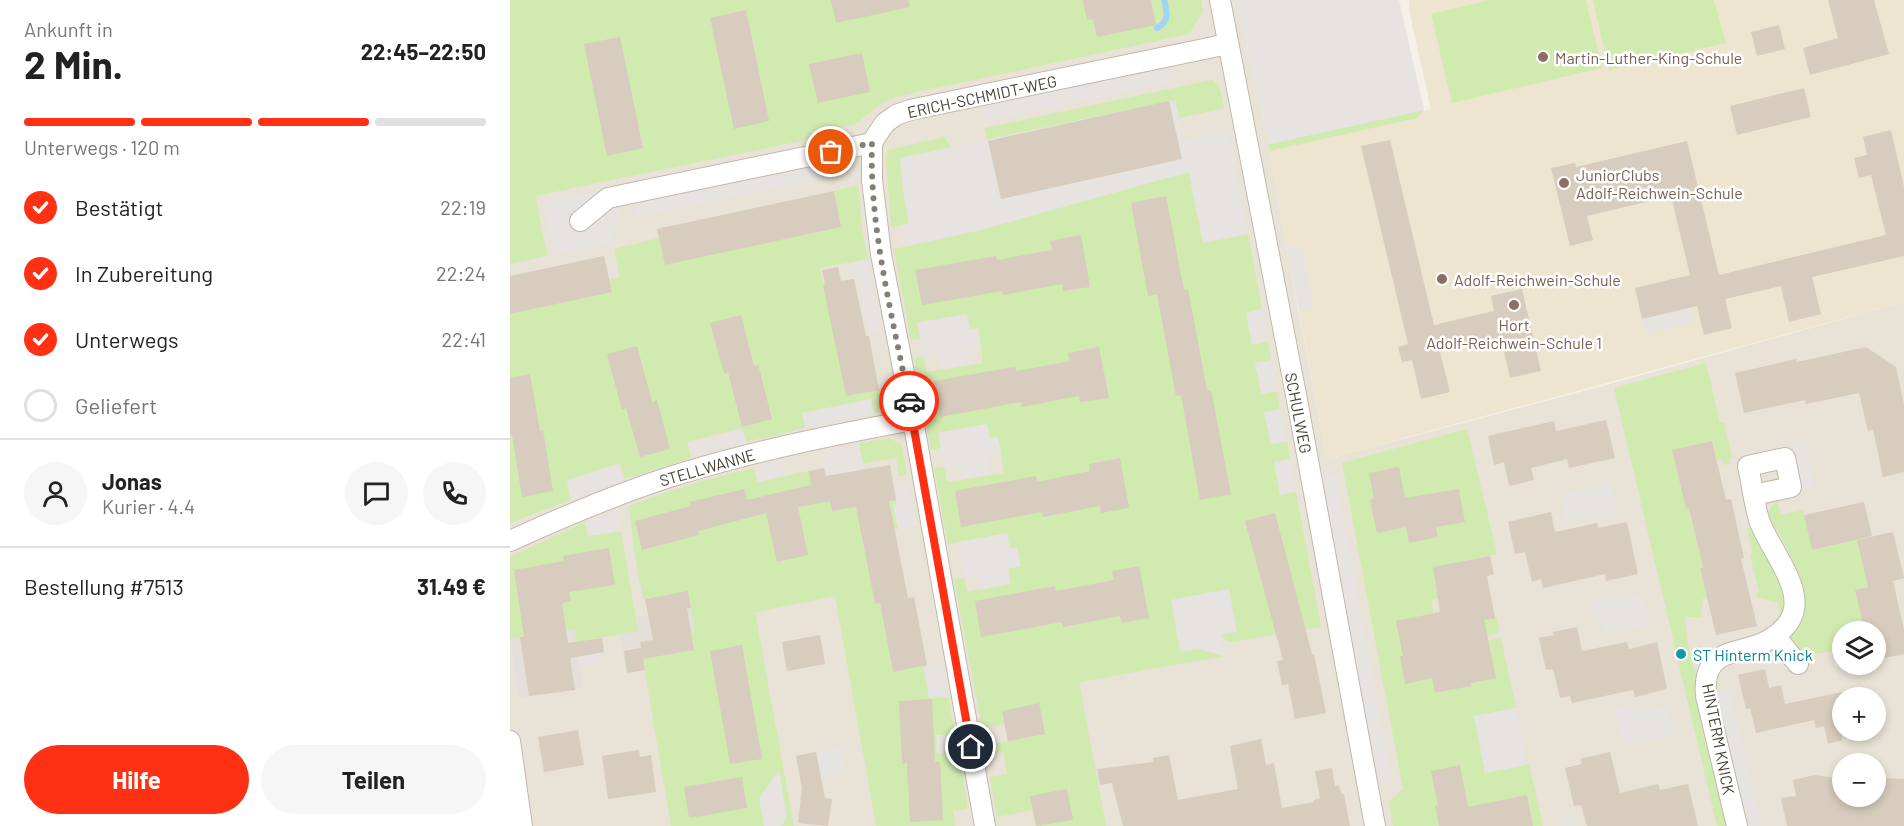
<!DOCTYPE html>
<html lang="de">
<head>
<meta charset="utf-8">
<style>
  body { margin:0; font-family:Barlow,sans-serif; background:#f6f6f6; color:#222; height:100vh; display:flex; flex-direction:column; font-size:22px; white-space:nowrap }
  * { box-sizing:border-box; margin:0 }
  p { font-size:20px; color:#767676 }
  .icon { flex:none; width:33px; height:33px; fill:none; stroke:currentColor; stroke-width:2; stroke-linecap:round; stroke-linejoin:round }
  .map { position:relative; flex:1; overflow:hidden }
  .side { display:flex; flex-direction:column; background:#fff; width:510px }
  .side>* { flex:none }
  .fabs { position:absolute; left:1322px; top:621px; display:grid; gap:12px }
  .fabs a { display:grid; place-items:center; width:54px; height:54px; border-radius:50%; background:#fff; box-shadow:0 3px 9px #0003; font-size:30px }
  .pin { position:absolute; display:grid; place-items:center; width:51px; height:51px; color:#fff; margin:-26px; border:3px solid #fff; border-radius:50%; box-shadow:0 2px 6px #0007 }
  .courier { position:absolute; display:grid; place-items:center; width:60px; height:60px; margin:-30px; border:4px solid #ff3114; border-radius:50%; background:#fff; color:#222; box-shadow:0 2px 8px #0007 }
  .head em { font-style:normal; font-weight:700 }
  .head div { display:flex; flex-direction:column-reverse }
  .head { display:flex; align-items:center; justify-content:space-between; height:102px; padding:0 24px }
  h1 { font-size:39px; font-weight:700; line-height:45px }
  .bar { display:grid; grid-template-columns:repeat(4,1fr); gap:9px 6px; align-content:center; height:72px; padding:0 24px }
  .bar i { height:8px; border-radius:4px; background:#e0e0e0 }
  .bar .current { background:#ff3114 }
  .bar p { grid-column:span 4 }
  .line { display:flex; align-items:center; gap:15px; padding:0 24px; border-top:2px solid #e0e0e0 }
  .line div { flex:1 }
  .round { display:grid; place-items:center; flex:none; width:63px; height:63px; border-radius:32px; background:#f6f6f6 }
  ol { padding:0 24px; list-style:none }
  li { display:flex; align-items:center; gap:18px; height:66px }
  li p { margin-inline-start:auto }
  li .icon { padding:6px; border-radius:50%; background:#ff3114; color:#fff; stroke-width:4 }
  li:last-child { color:#767676 }
  li i { width:33px; height:33px; border:3px solid #e0e0e0; border-radius:50% }
  .cta { display:flex; gap:12px; margin-top:auto; padding:12px 24px }
  .cta a { flex:1; height:69px; border-radius:36px; background:#ff3114; color:#fff; font-size:24px; font-weight:700; line-height:69px; text-align:center }
  .cta a+a { background:#f6f6f6; color:#222 }
  main { display:flex; flex:1; min-height:0 }
  .map>svg:first-child { display:block }
  .residential { fill:#e9e2d6; fill-rule:evenodd }
  .industrial { fill:#e4dfd9 }
  .education { fill:#eee5d1 }
  .green { fill:#d1eaaf }
  .parking { fill:#e6e3e0 }
  .lines { fill:none; stroke-linecap:round; stroke-linejoin:round }
  .stream { stroke:#a2d5f4; stroke-width:6 }
  .building { fill:#d7ccbd }
  .minor-casing { stroke:#c1b8aa; stroke-width:22 }
  .tertiary-casing { stroke:#c1b8aa; stroke-width:27 }
  .minor { stroke:#fff; stroke-width:20 }
  .tertiary { stroke:#fff; stroke-width:24 }
  .done { stroke:#857e74; stroke-width:6; stroke-dasharray:0 10.8 }
  .route { stroke:#ff3114; stroke-width:8 }
  .education-dot { fill:#8d6e63; stroke:#fff; stroke-width:2 }
  .culture-dot { fill:#0f9aa8; stroke:#fff; stroke-width:2 }
  .labels { text-anchor:middle; dominant-baseline:central; stroke-width:5; stroke-linejoin:round; paint-order:stroke }
  .education-label { font-size:16px; fill:#785e54; stroke:#fff; text-anchor:start }
  .street-label { font-size:16px; fill:#484136; stroke:#fff }
  .culture-label { font-size:16px; fill:#0d838f; stroke:#fff; text-anchor:start }
</style>
</head>
<body>
<main>
<section class="side">
<div class="head"><div><h1>2 Min.</h1><p>Ankunft in</p></div><em>22:45–22:50</em></div>
<div class="bar"><i class="current"></i><i class="current"></i><i class="current"></i><i></i><p>Unterwegs · 120 m</p></div>
<ol>
<li><svg class="icon" aria-label="check" viewBox="0 0 24 24"><path d="M5 12l5 5 9-10"/></svg>Bestätigt<p>22:19</p></li>
<li><svg class="icon" aria-label="check" viewBox="0 0 24 24"><path d="M5 12l5 5 9-10"/></svg>In Zubereitung<p>22:24</p></li>
<li><svg class="icon" aria-label="check" viewBox="0 0 24 24"><path d="M5 12l5 5 9-10"/></svg>Unterwegs<p>22:41</p></li>
<li><i></i>Geliefert</li>
</ol>
<div class="line" style="height:108px"><a class="round"><svg class="icon" aria-label="person" viewBox="0 0 24 24"><circle cx="12" cy="8" r="4"/><path d="M4 21q1-7 8-7t8 7"/></svg></a><div><b>Jonas</b><p>Kurier · 4.4</p></div><a class="round"><svg class="icon" aria-label="chat" viewBox="0 0 24 24"><path d="M4 5h16v11H9l-5 4z"/></svg></a><a class="round"><svg class="icon" aria-label="phone" viewBox="0 0 24 24"><path d="M5 4h4l2 5-3 2q2 4 5 5l2-3 5 2v4C11 20 4 13 5 4z"/></svg></a></div>
<div class="line" style="height:78px"><div>Bestellung #7513</div><b>31.49 €</b></div>
<div class="cta"><a>Hilfe</a><a>Teilen</a></div>
</section>
<div class="map">
<svg width="1394" height="826" viewBox="0 0 1394 826">
  <rect width="100%" height="100%" fill="#f5f0e8"/>
  <path class="residential" d="M 116,0 L 727,0 L 759,144 L 776,247 L 817,459 L 1100,384 L 1394,302 L 1394,826 L 0,826 L 0,32 ZM 1332,632 L 1365,632 L 1365,664 L 1332,664 ZM 1332,698 L 1365,698 L 1365,730 L 1332,730 ZM 1332,764 L 1365,764 L 1365,796 L 1332,796 Z"/>
  <g class="industrial">
    <polygon points="178,591 186,633 181,634 184,650 134,659 135,670 117,673 110,634 128,631 126,617 138,615"/>
    <polygon points="65,629 73,688 9,698 0,639"/>
  </g>
  <polygon class="education" points="899,0 1394,0 1394,302 817,459 789,311 803,307 791,244 776,247 759,144 921,109 899,10"/>
  <g class="green">
    <polygon points="0,0 691,0 693,11 679,34 389,96 375,101 344,125 328,127 329,133 25,196 37,256 0,264"/>
    <polygon points="980,0 1076,0 1092,68 942,103 921,14"/>
    <polygon points="1083,0 1204,0 1216,43 1099,70"/>
    <polygon points="702,80 709,85 714,108 669,118 665,100 478,141 475,128"/>
    <polygon points="914,110 907,118 760,151 759,144"/>
    <polygon points="435,137 441,148 391,158 393,190 399,224 381,227 376,160 378,150"/>
    <polygon points="672,140 693,243 738,234 752,309 736,313 742,344 758,341 761,360 745,363 751,393 767,391 770,409 755,413 761,444 777,441 780,459 765,462 770,494 786,492 811,627 722,642 715,640 710,635 719,589 661,600 689,649 714,656 569,682 596,826 526,826 522,810 487,817 480,777 497,774 493,752 476,755 475,746 498,741 495,724 472,728 444,579 454,578 457,592 479,587 470,538 438,544 424,468 434,467 437,482 494,473 488,437 480,439 477,424 428,433 431,448 421,450 404,358 413,356 417,372 473,363 468,329 460,329 457,314 414,321 407,323 410,339 401,340 384,249 471,230"/>
    <path d="M 348,185 L 352,229 L 358,259 L 310,268 L 337,396 L 380,387 C 382,401 377,409 364,413 L 360,399 L 292,414 L 295,428 L 236,442 L 231,428 L 177,442 L 181,458 L 115,479 L 110,463 L 57,480 L 60,500 L 0,523 L 0,314 L 102,292 L 99,280 L 110,277 L 104,249 L 149,238 L 155,265 L 331,227 L 324,191 Z"/>
    <polygon points="1196,363 1210,423 1214,422 1222,458 1219,459 1220,464 1214,465 1213,459 1207,460 1202,441 1162,451 1176,509 1179,508 1193,567 1190,568 1197,597 1193,598 1191,617 1175,617 1178,645 1187,681 1186,690 1219,826 1207,826 1104,388"/>
    <polygon points="957,429 987,554 923,567 929,598 921,600 928,637 890,656 895,683 922,678 926,693 961,686 961,683 985,678 980,647 965,643 991,638 1006,708 964,717 975,772 1019,764 1033,826 883,826 879,802 893,789 832,463"/>
    <polygon points="379,438 392,445 397,475 389,476 386,458 353,464 349,443"/>
    <path d="M 244,468 L 248,482 L 299,471 L 302,490 L 318,487 L 322,511 L 386,500 L 387,504 L 383,505 L 388,529 L 351,535 L 365,604 L 370,603 L 383,672 L 417,665 L 414,668 L 419,698 L 438,697 L 445,735 L 427,736 L 428,754 L 449,753 L 458,808 L 443,811 L 445,826 L 366,826 L 325,596 L 245,612 L 284,826 L 161,826 L 133,659 L 184,650 L 181,633 L 185,632 L 178,591 L 133,599 L 124,551 L 119,506 C 160,490 202,478 244,468 Z"/>
    <path d="M 1267,502 L 1271,515 L 1293,510 L 1302,550 L 1347,540 L 1358,587 L 1345,590 L 1355,631 L 1332,632 L 1332,649 C 1314,653 1298,657 1281,648 L 1278,635 L 1285,623 L 1292,622 C 1299,580 1284,564 1267,529 L 1260,528 C 1257,515 1256,510 1267,502 Z"/>
    <polygon points="75,522 78,536 111,531 128,631 67,642 64,629 0,639 0,557"/>
    <path d="M 1243,527 L 1275,590 C 1279,612 1271,618 1256,631 L 1255,627 L 1262,626 L 1270,614 L 1267,602 L 1248,598 L 1247,593 L 1249,592 L 1240,555 L 1243,554 L 1237,528 Z"/>
    <polygon points="986,617 989,633 937,643 935,627"/>
  </g>
  <g class="parking">
    <polygon points="727,0 889,0 914,110 759,144"/>
    <polygon points="658,66 661,82 476,122 473,106"/>
    <polygon points="665,100 673,140 718,131 738,234 693,243 679,172 471,230 397,246 393,225 399,223 393,190 390,158"/>
    <polygon points="317,162 320,177 126,217 123,202"/>
    <polygon points="111,187 114,203 102,243 44,255 33,203"/>
    <polygon points="791,244 804,308 789,311 776,247"/>
    <polygon points="358,259 371,332 357,334 343,262"/>
    <polygon points="1181,307 1185,322 1136,334 1132,319"/>
    <polygon points="752,309 758,341 742,345 736,313"/>
    <polygon points="457,314 460,329 468,328 471,346 458,348 461,364 431,369 428,354 413,356 408,323"/>
    <polygon points="761,360 767,391 751,394 745,363"/>
    <polygon points="361,399 364,413 295,428 292,413"/>
    <polygon points="770,409 777,441 761,444 754,412"/>
    <polygon points="477,424 480,438 488,437 491,454 478,457 481,474 451,480 448,465 434,467 428,433"/>
    <polygon points="232,429 236,442 183,457 179,444"/>
    <polygon points="1295,440 1305,487 1289,490 1279,443"/>
    <polygon points="349,445 354,470 316,476 312,452"/>
    <polygon points="780,459 786,492 770,495 764,462"/>
    <polygon points="273,460 276,475 248,482 244,468"/>
    <polygon points="109,466 113,480 62,499 58,482"/>
    <polygon points="826,475 882,780 866,783 809,478"/>
    <polygon points="398,481 407,525 388,529 383,505 387,504 383,484"/>
    <polygon points="1101,483 1107,511 1056,522 1050,494"/>
    <polygon points="108,510 111,531 78,536 75,522"/>
    <polygon points="497,533 500,548 507,547 511,566 498,569 501,584 470,590 467,575 454,578 448,542"/>
    <polygon points="719,589 727,632 710,635 714,656 689,649 670,652 661,600"/>
    <polygon points="1133,594 1140,625 1094,634 1091,623 1083,617 1080,601 1103,597 1104,600"/>
    <polygon points="90,643 93,664 70,667 69,658 80,656 79,644"/>
    <polygon points="432,664 438,697 419,698 414,668"/>
    <polygon points="1219,689 1252,826 1237,826 1205,693"/>
    <polygon points="1124,704 1126,712 1158,705 1164,734 1121,744 1110,737 1104,709"/>
    <polygon points="1006,708 1017,765 975,773 964,716"/>
    <polygon points="426,735 445,735 449,753 427,754"/>
    <polygon points="330,747 335,774 311,779 306,752"/>
    <polygon points="269,770 277,818 271,826 254,826 249,798"/>
    <polygon points="1048,811 1066,819 1067,826 1052,826"/>
  </g>
  <g class="lines">
    <path class="stream" d="M 647,28 C 660,22 657,11 654,0"/>
  </g>
  <g class="building">
    <polygon points="321,0 399,0 400,7 326,23"/>
    <polygon points="573,0 641,0 646,25 587,37 583,19 577,20"/>
    <polygon points="1318,0 1364,0 1379,54 1300,75 1293,48 1328,38"/>
    <polygon points="236,10 259,121 224,129 200,18"/>
    <polygon points="1269,25 1275,49 1247,56 1241,32"/>
    <polygon points="110,37 133,148 97,156 74,44"/>
    <polygon points="352,53 360,92 308,103 299,64"/>
    <polygon points="1294,88 1301,117 1227,135 1220,106"/>
    <polygon points="659,101 672,159 491,199 478,141"/>
    <polygon points="1381,130 1394,187 1394,256 1302,277 1311,314 1279,322 1271,286 1215,299 1222,328 1194,335 1187,306 1132,319 1125,288 1180,275 1161,196 1077,216 1083,240 1060,246 1041,168 1065,163 1066,167 1177,141 1209,275 1376,235 1361,175 1349,178 1344,158 1357,155 1353,137"/>
    <polygon points="880,140 924,325 984,311 981,296 1012,289 1031,371 1000,378 991,338 930,352 940,392 911,399 902,360 892,362 888,347 898,344 851,146"/>
    <polygon points="324,191 331,227 155,265 147,229"/>
    <polygon points="656,196 674,290 678,289 697,390 701,390 721,494 690,500 671,395 666,396 647,294 638,296 621,203"/>
    <polygon points="571,235 580,287 553,291 552,284 493,295 492,291 412,305 405,270 486,256 487,260 542,250 540,241"/>
    <polygon points="94,256 102,292 0,314 0,276"/>
    <polygon points="328,267 331,281 344,279 356,336 359,336 369,390 336,396 313,285 315,284 312,270"/>
    <polygon points="231,315 244,366 248,364 262,419 232,427 218,372 214,374 200,323"/>
    <polygon points="127,346 142,402 147,400 160,449 130,457 116,408 112,410 97,354"/>
    <polygon points="589,347 599,398 570,402 569,396 512,407 511,402 430,417 424,381 505,367 506,371 560,361 558,353"/>
    <polygon points="1356,347 1386,367 1394,404 1394,472 1373,477 1363,429 1358,431 1349,393 1296,404 1295,400 1234,413 1225,373 1286,359 1287,362"/>
    <polygon points="20,374 30,431 33,430 43,491 12,497 2,435 0,435 0,378"/>
    <polygon points="1096,420 1105,458 1059,468 1057,459 1021,468 1024,480 999,486 994,462 984,465 978,436 1044,421 1046,431"/>
    <polygon points="1202,441 1216,500 1221,499 1234,558 1231,559 1247,626 1206,635 1190,568 1193,567 1179,508 1176,509 1162,450"/>
    <polygon points="610,458 619,508 591,513 590,506 533,517 532,512 451,527 445,491 526,476 527,482 580,471 579,464"/>
    <polygon points="380,465 386,500 379,501 398,598 404,597 417,665 383,672 370,603 365,604 346,507 322,511 320,501 288,507 298,555 267,562 256,513 188,531 189,535 132,550 125,521 181,506 180,502 234,489 237,500 301,485 299,471 314,468 316,476"/>
    <polygon points="889,467 895,498 949,489 955,522 926,527 928,537 899,543 896,527 867,533 860,500 864,499 859,473"/>
    <polygon points="1354,502 1362,536 1302,550 1294,515"/>
    <polygon points="1041,512 1045,532 1087,523 1088,528 1117,522 1128,574 1096,581 1095,574 1033,588 1031,579 1022,582 1015,552 1005,554 998,522"/>
    <polygon points="765,513 802,654 804,654 816,713 785,719 778,684 772,685 767,661 773,660 735,521"/>
    <polygon points="1383,532 1394,578 1383,581 1394,630 1394,654 1365,660 1365,632 1355,632 1345,590 1358,587 1347,540"/>
    <polygon points="99,548 105,585 59,592 61,601 52,603 58,643 92,638 94,652 60,658 65,690 19,696 10,637 14,637 4,570 54,561 53,556"/>
    <polygon points="980,556 984,574 977,576 985,618 974,620 986,678 961,683 961,686 925,693 922,678 895,684 890,656 893,656 886,621 930,612 923,567"/>
    <polygon points="629,566 639,618 612,623 610,616 553,627 552,622 471,637 465,601 545,586 546,591 604,580 602,571"/>
    <polygon points="178,591 181,608 177,608 184,650 133,659 130,642 143,640 135,599"/>
    <polygon points="1067,627 1072,651 1117,642 1119,649 1147,642 1157,689 1125,697 1123,690 1062,703 1060,696 1050,698 1043,669 1036,670 1029,638 1044,635 1043,632"/>
    <polygon points="310,635 315,664 277,671 272,642"/>
    <polygon points="232,645 252,759 220,764 200,651"/>
    <polygon points="131,648 135,670 117,673 114,651"/>
    <polygon points="1255,669 1259,688 1271,685 1275,704 1332,692 1332,740 1318,744 1314,726 1306,728 1304,720 1246,733 1240,708 1236,709 1228,675"/>
    <polygon points="422,699 425,762 430,762 433,820 400,822 397,763 392,764 389,701"/>
    <polygon points="529,703 535,734 498,741 492,711"/>
    <polygon points="68,730 74,765 34,772 28,737"/>
    <polygon points="751,739 756,765 764,763 772,808 804,802 804,800 810,798 805,771 822,768 825,786 829,785 831,794 834,794 840,826 613,826 602,783 590,785 587,769 644,762 643,758 659,755 668,800 728,789 720,746"/>
    <polygon points="129,750 130,757 141,755 146,792 98,799 92,756"/>
    <polygon points="306,752 315,798 322,799 318,826 288,823 292,788 286,756"/>
    <polygon points="1100,752 1110,793 1148,784 1150,790 1178,784 1188,826 1077,826 1071,805 1064,806 1055,768 1072,764 1070,759"/>
    <polygon points="950,765 958,807 1017,795 1023,826 929,826 925,806 928,806 921,771"/>
    <polygon points="1305,775 1332,779 1332,796 1371,796 1372,778 1394,779 1394,826 1277,826 1271,798 1286,796 1283,780"/>
    <polygon points="232,777 237,808 179,818 174,787"/>
    <polygon points="557,789 563,820 526,826 520,796"/>
  </g>
  <g class="lines">
    <g class="minor-casing">
      <g id="minor">
        <polyline points="710,0 787,400 865,826"/>
        <polyline points="70,221 98,198 362,143"/>
        <path d="M 0,541 C 59,514 118,489 179,471 C 253,449 328,434 403,420"/>
        <polyline points="1265,636 1288,664"/>
        <polyline points="0,741 12,826"/>
        <polyline points="475,826 403,420 371,254 362,180 362,143 366,136 375,123 386,115 400,110 718,44"/>
        <path d="M 1227,826 L 1196,696 C 1191,637 1244,661 1273,629 C 1278,624 1283,616 1284,609 C 1289,581 1258,546 1249,520 C 1244,503 1242,484 1238,466 L 1275,458 L 1281,487 L 1244,495"/>
      </g>
    </g>
    <g class="tertiary-casing">
      <polyline id="tertiary" points="0,826 1,826"/>
    </g>
    <use href="#minor" class="minor"/>
    <use href="#tertiary" class="tertiary"/>
  </g>
  <g class="lines">
    <path class="done" d="M 321,152 L 362,143 C 359,227 383,319 399,401"/>
    <polyline class="route" points="399,401 461,747"/>
  </g>
  <g class="education-dot">
    <circle cx="1033" cy="57" r="6"/>
    <circle cx="1054" cy="183" r="6"/>
    <circle cx="932" cy="279" r="6"/>
    <circle cx="1004" cy="305" r="6"/>
  </g>
  <circle class="culture-dot" cx="1171" cy="654" r="6"/>
  <g class="labels">
    <g class="education-label">
      <text x="1045" y="57">Martin-Luther-King-Schule</text>
      <text x="1066" y="174">JuniorClubs<tspan x="1066" dy="18">Adolf-Reichwein-Schule</tspan></text>
      <text x="944" y="279">Adolf-Reichwein-Schule</text>
      <text x="1004" y="324" text-anchor="middle">Hort<tspan x="1004" dy="18">Adolf-Reichwein-Schule 1</tspan></text>
    </g>
    <g class="street-label">
      <text transform="translate(472 96) rotate(-12)">ERICH-SCHMIDT-WEG</text>
      <text transform="translate(789 413) rotate(79)">SCHULWEG</text>
      <text transform="translate(197 467) rotate(-16)">STELLWANNE</text>
      <text transform="translate(1209 739) rotate(79)">HINTERM KNICK</text>
    </g>
    <g class="culture-label">
      <text x="1183" y="654">ST Hinterm Knick</text>
    </g>
  </g>
</svg>
<div class="fabs">
<a><svg class="icon" aria-label="layers" viewBox="0 0 24 24"><path d="M12 4l9 5-9 5-9-5zM3 14l9 5 9-5"/></svg></a>
<a>+</a>
<a>−</a>
</div>
<div class="pin" style="left:321px;top:152px;background:#ea580c"><svg class="icon" aria-label="bag" viewBox="0 0 24 24"><path d="M5 8h14l-1 12H6zM9 8a3 3 0 0 1 6 0"/></svg></div>
<div class="pin" style="left:461px;top:747px;background:#1f2937"><svg class="icon" aria-label="home" viewBox="0 0 24 24"><path d="M3 11l9-7 9 7M6 9v11h12V9"/></svg></div>
<div class="courier" style="left:399px;top:401px"><svg class="icon" aria-label="car" viewBox="0 0 24 24"><path d="M5 17H2v-5l4-1 3-4h7l3 4 3 1v5h-3M9 17h6M6 11h13"/><circle cx="7" cy="17" r="2"/><circle cx="17" cy="17" r="2"/></svg></div>
</div>
</main>
</body>
</html>
